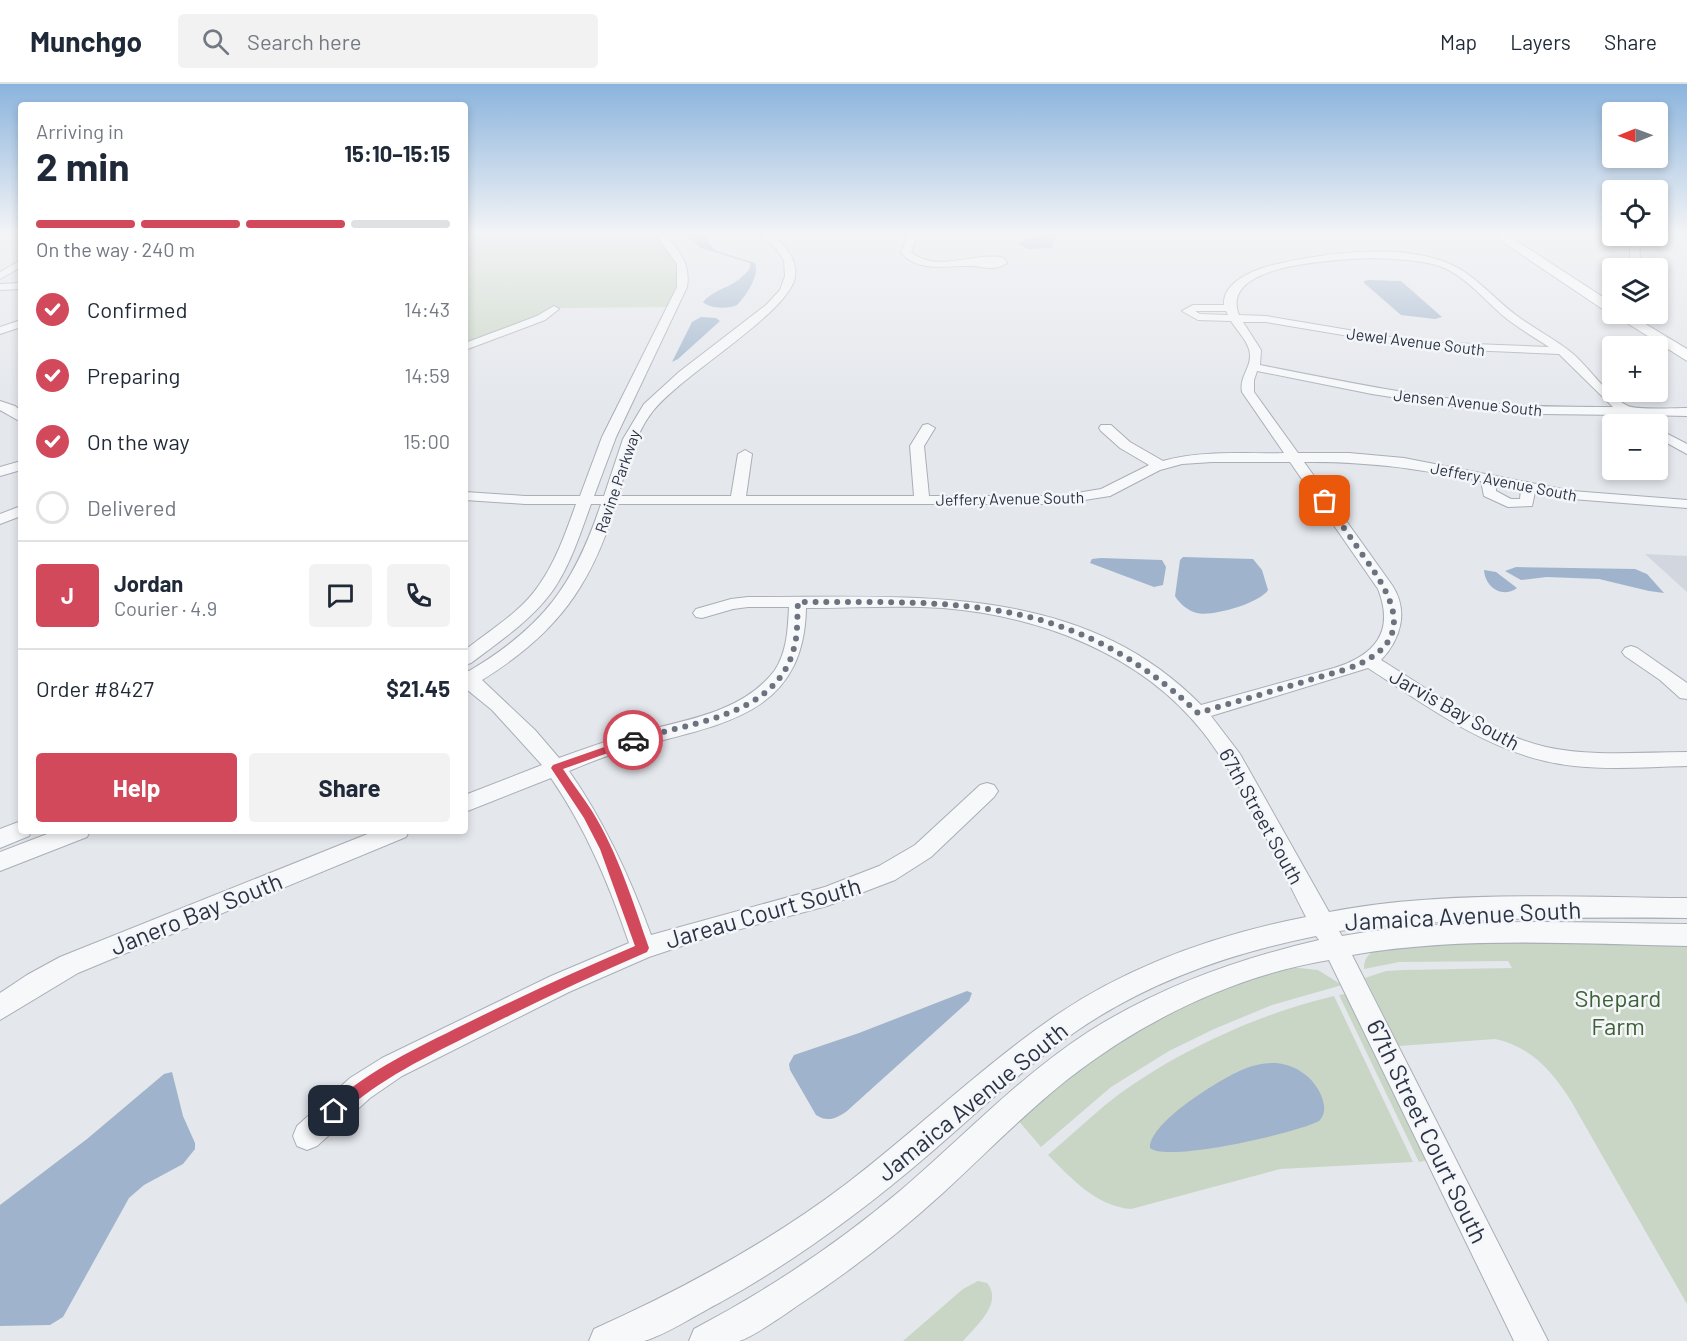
<!DOCTYPE html>
<html lang="en">
<head>
<meta charset="utf-8">
<style>
  body { margin:0; font-family:Barlow,sans-serif; background:#f2f2f3; color:#1f2937; height:100vh; display:flex; flex-direction:column; font-size:22px; white-space:nowrap }
  * { box-sizing:border-box; margin:0 }
  p { font-size:20px; color:#747a83 }
  .icon { flex:none; width:33px; height:33px; fill:none; stroke:currentColor; stroke-width:2; stroke-linecap:round; stroke-linejoin:round }
  .map { position:relative; flex:1; overflow:hidden }
  .side { position:absolute; left:18px; top:18px; width:450px; height:732px; display:flex; flex-direction:column; background:#fff; border-radius:6px; box-shadow:0 3px 9px #0003 }
  .side>* { flex:none }
  .needle { width:39px; rotate:269deg }
  .fabs { position:absolute; left:1602px; top:18px; display:grid; gap:12px }
  .fabs a { display:grid; place-items:center; width:66px; height:66px; border-radius:6px; background:#fff; box-shadow:0 3px 9px #0003; font-size:30px }
  .pin { position:absolute; display:grid; place-items:center; width:51px; height:51px; color:#fff; margin:-26px; border-radius:12px; box-shadow:0 3px 9px #0006 }
  .courier { position:absolute; display:grid; place-items:center; width:60px; height:60px; margin:-30px; border:4px solid #d1495b; border-radius:50%; background:#fff; color:#222; box-shadow:0 2px 8px #0007 }
  .headline em { font-style:normal; font-weight:700 }
  .headline div { display:flex; flex-direction:column-reverse }
  .headline { display:flex; align-items:center; justify-content:space-between; height:102px; padding:0 18px }
  h1 { font-size:39px; font-weight:700; line-height:45px }
  .bar { display:grid; grid-template-columns:repeat(4,1fr); gap:9px 6px; align-content:center; height:72px; padding:0 18px }
  .bar i { height:8px; border-radius:4px; background:#e0e1e3 }
  .bar .active { background:#d1495b }
  .bar p { grid-column:span 4 }
  .line { display:flex; align-items:center; gap:15px; padding:0 18px; border-top:2px solid #e0e1e3 }
  .line div { flex:1 }
  .round { display:grid; place-items:center; flex:none; width:63px; height:63px; border-radius:6px; background:#f2f2f3 }
  ol { padding:0 18px; list-style:none }
  li { display:flex; align-items:center; gap:18px; height:66px }
  li p { margin-inline-start:auto }
  li .icon { padding:6px; border-radius:50%; background:#d1495b; color:#fff; stroke-width:4 }
  li:last-child { color:#747a83 }
  li i { width:33px; height:33px; border:3px solid #e0e1e3; border-radius:50% }
  .button { display:flex; gap:12px; margin-top:auto; padding:12px 18px }
  .button a { flex:1; height:69px; border-radius:6px; background:#d1495b; color:#fff; font-size:24px; font-weight:700; line-height:69px; text-align:center }
  .button a+a { background:#f2f2f3; color:#1f2937 }
  header { display:flex; align-items:center; gap:36px; box-sizing:border-box; height:84px; padding:0 30px; background:#fff; border-bottom:2px solid #e0e1e3 }
  header strong { font-size:28px }
  nav { display:flex; gap:33px; margin-inline-start:auto; font-size:21px }
  .search { width:420px; height:54px; background:#f2f2f3; display:flex; align-items:center; gap:15px; box-sizing:border-box; padding:0 21px; border-radius:6px; color:#747a83; font-size:22px }
  .map>svg:first-child { display:block }
  .built { fill:#d2d6de }
  .green { fill:#c9d6c5 }
  .water { fill:#9fb4cc }
  .lines { fill:none; stroke-linecap:round; stroke-linejoin:round }
  .minor-casing { stroke:#a9aeb7; stroke-width:2 }
  .major-casing { stroke:#a3abb8; stroke-width:2 }
  .minor { fill:#f7f8fa; fill-rule:evenodd }
  .major { fill:#fff; fill-rule:evenodd }
  .route { fill:#d1495b }
  .done { stroke:#6c737f; stroke-width:6; stroke-dasharray:0 10.8 }
  .labels { text-anchor:middle; dominant-baseline:central; stroke-width:5; stroke-linejoin:round; paint-order:stroke }
  .far-street-label { font-size:16px; fill:#2b3445; stroke:#f4f6f9 }
  .street-label { font-size:20px; fill:#2b3445; stroke:#f4f6f9 }
  .near-street-label { font-size:24px; fill:#2b3445; stroke:#f4f6f9 }
  .near-park-label { font-size:24px; fill:#3f6138; stroke:#f4f6f9 }
</style>
</head>
<body>
<header>
<strong>Munchgo</strong>
<div class="search"><svg class="icon" aria-label="search" viewBox="0 0 24 24"><circle cx="10" cy="10" r="6"/><path d="M15 15l6 6"/></svg>Search here</div>
<nav><a>Map</a><a>Layers</a><a>Share</a></nav>
</header>
<div class="map">
<svg width="1687" height="1257" viewBox="0 0 1687 1257">
  <rect width="100%" height="100%" fill="#e4e7ec"/>
  <polygon class="built" points="1645,470 1687,472 1687,508"/>
  <g class="green">
    <path d="M 465,148 L 654,148 C 681,180 686,184 668,223 L 562,224 L 465,260 Z"/>
    <path d="M 1460,858 L 1687,858 L 1687,1220 L 1571,1017 C 1553,988 1530,962 1495,955 L 1399,962 L 1365,894 L 1386,887 L 1403,886 L 1512,884 L 1508,877 L 1399,878 L 1364,885 C 1364,873 1369,869 1380,865 Z"/>
    <polygon points="1290,883 1318,886 1342,901 1272,921 1214,945 1169,967 1111,1003 1041,1063 1017,1035 1044,1011 1119,956 1214,907"/>
    <polygon points="1345,910 1348,912 1428,1076 1419,1078 1339,911"/>
    <path d="M 1334,912 L 1413,1078 L 1280,1085 L 1131,1125 C 1096,1122 1072,1095 1048,1071 C 1067,1055 1085,1038 1104,1022 C 1166,972 1256,930 1334,912 Z"/>
    <path d="M 978,1197 L 987,1199 C 1004,1219 975,1243 963,1257 L 903,1257 L 963,1205 Z"/>
  </g>
  <g class="water">
    <path d="M 682,148 L 709,148 L 707,154 L 711,162 L 717,167 L 755,179 C 760,191 746,212 737,221 C 728,225 710,225 703,218 C 717,202 735,205 750,184 L 750,179 L 701,164 Z"/>
    <polygon points="1049,148 1058,148 1052,164 1028,165 1017,159"/>
    <polygon points="1369,196 1401,197 1442,233 1435,235 1401,231 1364,199 1364,197"/>
    <polygon points="701,233 716,234 720,237 678,275 672,278 692,238"/>
    <path d="M 1183,473 L 1253,475 L 1262,486 L 1268,506 C 1260,519 1212,533 1197,529 C 1188,527 1179,519 1175,512 L 1180,476 Z"/>
    <polygon points="1101,474 1162,476 1166,483 1163,501 1154,503 1090,479 1092,475"/>
    <polygon points="1516,483 1635,485 1647,490 1664,509 1649,507 1599,495 1547,493 1521,496 1505,487"/>
    <path d="M 1484,486 L 1496,488 L 1517,504 C 1502,515 1485,503 1484,486 Z"/>
    <path d="M 967,907 L 972,909 L 969,917 L 847,1027 C 837,1034 828,1039 816,1031 L 790,986 L 789,980 L 794,971 L 859,949 Z"/>
    <path d="M 1276,979 C 1286,980 1295,983 1303,989 C 1316,997 1333,1024 1319,1037 C 1297,1049 1166,1079 1150,1064 C 1149,1038 1222,994 1244,985 C 1254,981 1265,979 1276,979 Z"/>
    <polygon points="172,988 183,1032 195,1059 195,1065 183,1080 144,1101 129,1114 63,1233 50,1241 0,1242 0,1121 87,1055 164,990"/>
  </g>
  <g class="lines">
    <g class="minor-casing">
      <g id="minor">
        <path d="M 654,148 L 663,148 C 678,165 691,179 687,203 L 616,353 L 594,412 L 604,412 L 623,355 L 644,320 L 679,288 L 766,221 L 780,206 L 785,192 L 784,177 L 777,166 L 758,148 L 768,148 C 783,159 798,174 795,193 C 789,229 681,291 653,327 C 634,351 627,383 618,412 L 731,412 L 738,370 L 745,366 L 752,370 L 746,412 L 914,412 L 910,362 L 923,341 L 928,340 L 935,344 L 924,362 L 929,412 L 1059,412 L 1101,405 L 1149,381 L 1120,364 L 1101,347 L 1099,344 L 1101,341 L 1111,341 L 1130,358 L 1163,377 C 1202,366 1244,370 1284,369 L 1242,308 C 1239,293 1251,284 1250,271 C 1250,259 1237,247 1231,237 L 1198,236 L 1182,227 L 1193,221 L 1224,221 C 1222,198 1255,185 1273,181 C 1323,169 1403,158 1452,181 C 1476,192 1494,215 1516,231 C 1534,245 1555,255 1572,269 C 1591,285 1606,311 1628,322 C 1637,326 1675,324 1687,324 L 1687,332 L 1641,331 L 1652,340 L 1637,340 L 1623,331 L 1540,330 L 1461,324 L 1372,310 L 1257,287 L 1254,296 L 1254,308 L 1298,369 L 1349,369 L 1404,374 L 1572,407 L 1687,416 L 1687,424 L 1572,415 L 1535,408 L 1532,422 L 1508,423 L 1484,412 L 1481,397 C 1418,385 1368,377 1304,378 L 1392,501 C 1409,527 1401,555 1381,576 C 1432,607 1486,649 1546,663 C 1592,673 1640,668 1687,668 L 1687,682 C 1640,683 1591,688 1545,677 C 1480,662 1424,620 1368,584 L 1211,632 L 1240,670 L 1329,828 C 1441,806 1572,813 1687,814 L 1687,834 C 1570,833 1455,833 1339,847 L 1342,852 C 1456,832 1572,839 1687,840 L 1687,862 C 1576,860 1462,852 1352,871 L 1548,1257 L 1514,1257 L 1329,876 C 1233,892 1144,936 1068,995 C 1024,1030 985,1070 944,1108 C 898,1150 849,1188 797,1222 C 784,1231 753,1253 739,1257 C 725,1257 704,1257 689,1257 L 694,1245 C 768,1206 837,1160 901,1106 C 963,1053 1019,993 1088,948 C 1159,903 1237,875 1319,856 L 1316,852 C 1231,869 1150,897 1078,946 C 1024,983 977,1029 928,1071 C 864,1126 795,1177 721,1218 C 699,1229 666,1251 644,1257 C 628,1257 606,1257 589,1257 L 594,1245 C 683,1205 768,1159 846,1100 C 918,1045 983,981 1058,930 C 1133,880 1219,850 1306,833 C 1275,773 1243,699 1202,647 C 1140,569 1039,532 943,524 C 898,521 851,524 806,524 C 804,633 719,640 633,664 C 611,670 590,678 569,687 C 604,737 630,793 651,851 L 825,803 L 879,782 L 915,761 L 980,701 L 987,699 L 994,701 L 998,707 L 994,713 L 931,773 L 895,796 L 827,822 L 703,855 L 649,873 L 569,908 L 402,992 L 370,1014 L 317,1062 L 307,1066 L 297,1062 L 293,1052 L 297,1042 L 350,994 L 382,974 L 551,892 L 629,859 C 609,800 586,745 551,694 L 465,728 L 465,711 L 542,681 L 492,626 L 465,604 L 465,586 L 469,587 C 543,543 574,501 601,420 L 591,420 C 580,450 570,483 551,509 C 530,537 499,558 471,579 L 465,581 L 465,566 C 490,546 521,528 539,501 C 556,477 566,448 576,420 L 525,420 L 465,416 L 465,408 L 525,412 L 580,412 L 602,353 L 677,203 L 677,180 ZM 1369,174 C 1393,175 1419,175 1442,183 C 1467,193 1486,218 1507,235 C 1520,245 1535,254 1549,263 L 1420,258 L 1266,232 L 1239,231 C 1218,179 1338,176 1369,174 ZM 1195,227 L 1226,227 L 1228,231 L 1200,230 ZM 1243,238 L 1266,238 L 1420,264 L 1559,270 L 1613,323 C 1572,323 1531,323 1490,319 C 1412,312 1336,296 1260,281 L 1261,266 ZM 1212,378 L 1290,378 L 1378,505 C 1395,548 1375,571 1334,584 L 1201,621 C 1079,496 907,514 748,513 L 731,515 L 696,525 L 693,529 L 696,533 L 702,534 L 733,525 L 748,523 L 789,523 C 788,544 787,568 775,586 C 743,629 682,637 634,649 C 609,656 584,665 559,674 L 535,646 L 482,596 C 556,550 591,503 616,420 L 1059,420 L 1110,412 L 1160,386 L 1182,380 ZM 1496,400 L 1521,405 L 1520,415 L 1511,415 L 1496,407 Z"/>
        <path d="M 909,148 L 918,148 L 911,168 C 937,190 976,167 1004,174 L 1007,179 C 995,188 983,182 970,182 C 947,181 919,189 901,169 Z"/>
        <polygon points="1630,152 1639,152 1640,179 1635,182 1630,179"/>
        <polygon points="21,176 21,183 0,195 0,188"/>
        <polygon points="21,199 21,205 0,206 0,200"/>
        <polygon points="554,222 559,225 545,236 465,266 465,259 537,232"/>
        <polygon points="21,236 21,243 0,250 0,243"/>
        <polygon points="0,317 15,322 21,327 21,338 0,326"/>
        <polygon points="1658,345 1687,360 1687,370 1658,354"/>
        <polygon points="21,377 21,386 0,392 0,383"/>
        <polygon points="21,422 21,432 0,440 0,430"/>
        <polygon points="1631,562 1637,564 1687,599 1687,615 1680,614 1660,596 1625,572 1622,568 1625,564"/>
        <polygon points="21,737 21,747 31,747 29,752 0,764 0,745"/>
        <polygon points="55,747 90,747 87,753 0,787 0,768"/>
        <polygon points="375,747 409,747 406,753 78,889 0,936 0,909 27,891 60,873"/>
      </g>
    </g>
    <g class="major-casing">
      <g id="major">
        <polygon points="1488,148 1503,148 1612,219 1612,229 1607,228"/>
        <polygon points="1613,230 1629,230 1687,265 1687,277"/>
      </g>
    </g>
    <use href="#minor" class="minor"/>
    <use href="#major" class="major"/>
  </g>
  <linearGradient id="sky" x2="0" y2="1"><stop stop-color="#8bb4dd"/><stop offset="0.46" stop-color="#f3f4f6"/><stop offset="1" stop-color="#f3f4f6" stop-opacity="0"/></linearGradient>
  <rect width="1687" height="324" fill="url(#sky)"/>
  <path class="route" d="M 633,653 L 636,654 L 636,659 L 563,685 C 572,699 583,713 592,727 C 618,769 633,818 649,864 L 647,868 C 589,893 532,920 476,948 C 425,974 382,993 339,1032 L 334,1034 L 329,1032 L 327,1027 L 329,1022 C 372,984 415,965 465,940 C 522,912 578,886 635,862 L 600,765 L 584,734 L 551,684 L 553,681 Z"/>
  <g class="lines">
    <path class="done" d="M 633,656 C 687,639 777,633 794,564 C 798,550 797,533 798,518 C 958,518 1072,510 1198,629 L 1347,585 C 1418,559 1396,517 1362,470 C 1350,452 1337,435 1325,417"/>
  </g>
  <g class="labels">
    <g class="far-street-label">
      <text transform="translate(1416 257) rotate(7)">Jewel Avenue South</text>
      <text transform="translate(1468 318) rotate(6)">Jensen Avenue South</text>
      <text transform="translate(617 397) rotate(-71)">Ravine Parkway</text>
      <text transform="translate(1504 397) rotate(11)">Jeffery Avenue South</text>
      <text transform="translate(1010 414) rotate(-1)">Jeffery Avenue South</text>
    </g>
    <g class="street-label">
      <text transform="translate(1455 625) rotate(29)">Jarvis Bay South</text>
      <text transform="translate(1262 732) rotate(61)">67th Street South</text>
    </g>
    <g class="near-street-label">
      <text transform="translate(763 828) rotate(-16)">Jareau Court South</text>
      <text transform="translate(196 829) rotate(-22)">Janero Bay South</text>
      <text transform="translate(1463 831) rotate(-3)">Jamaica Avenue South</text>
      <text transform="translate(972 1017) rotate(-39)">Jamaica Avenue South</text>
      <text transform="translate(1428 1047) rotate(64)">67th Street Court South</text>
    </g>
    <g class="near-park-label">
      <text x="1618" y="913">Shepard<tspan x="1618" dy="28">Farm</tspan></text>
    </g>
  </g>
</svg>
<div class="fabs">
<a><svg class="needle" viewBox="-14 -14 28 28"><path d="M0-13l5 13h-10z" fill="#e53935"/><path d="M0 13l5-13h-10z" fill="#747a83"/></svg></a>
<a><svg class="icon" aria-label="locate" viewBox="0 0 24 24"><circle cx="12" cy="12" r="6"/><path d="M12 2v4M12 18v4M2 12h4M18 12h4"/></svg></a>
<a><svg class="icon" aria-label="layers" viewBox="0 0 24 24"><path d="M12 4l9 5-9 5-9-5zM3 14l9 5 9-5"/></svg></a>
<a>+</a>
<a>−</a>
</div>
<div class="pin" style="left:1325px;top:417px;background:#ea580c"><svg class="icon" aria-label="bag" viewBox="0 0 24 24"><path d="M5 8h14l-1 12H6zM9 8a3 3 0 0 1 6 0"/></svg></div>
<div class="pin" style="left:334px;top:1027px;background:#1f2937"><svg class="icon" aria-label="home" viewBox="0 0 24 24"><path d="M3 11l9-7 9 7M6 9v11h12V9"/></svg></div>
<div class="courier" style="left:633px;top:656px"><svg class="icon" aria-label="car" viewBox="0 0 24 24"><path d="M5 17H2v-5l4-1 3-4h7l3 4 3 1v5h-3M9 17h6M6 11h13"/><circle cx="7" cy="17" r="2"/><circle cx="17" cy="17" r="2"/></svg></div>
<section class="side">
<div class="headline"><div><h1>2 min</h1><p>Arriving in</p></div><em>15:10–15:15</em></div>
<div class="bar"><i class="active"></i><i class="active"></i><i class="active"></i><i></i><p>On the way · 240 m</p></div>
<ol>
<li><svg class="icon" aria-label="check" viewBox="0 0 24 24"><path d="M5 12l5 5 9-10"/></svg>Confirmed<p>14:43</p></li>
<li><svg class="icon" aria-label="check" viewBox="0 0 24 24"><path d="M5 12l5 5 9-10"/></svg>Preparing<p>14:59</p></li>
<li><svg class="icon" aria-label="check" viewBox="0 0 24 24"><path d="M5 12l5 5 9-10"/></svg>On the way<p>15:00</p></li>
<li><i></i>Delivered</li>
</ol>
<div class="line" style="height:108px"><b class="round" style="background:#d1495b;color:#fff">J</b><div><b>Jordan</b><p>Courier · 4.9</p></div><a class="round"><svg class="icon" aria-label="chat" viewBox="0 0 24 24"><path d="M4 5h16v11H9l-5 4z"/></svg></a><a class="round"><svg class="icon" aria-label="phone" viewBox="0 0 24 24"><path d="M5 4h4l2 5-3 2q2 4 5 5l2-3 5 2v4C11 20 4 13 5 4z"/></svg></a></div>
<div class="line" style="height:78px"><div>Order #8427</div><b>$21.45</b></div>
<div class="button"><a>Help</a><a>Share</a></div>
</section>
</div>
</body>
</html>
